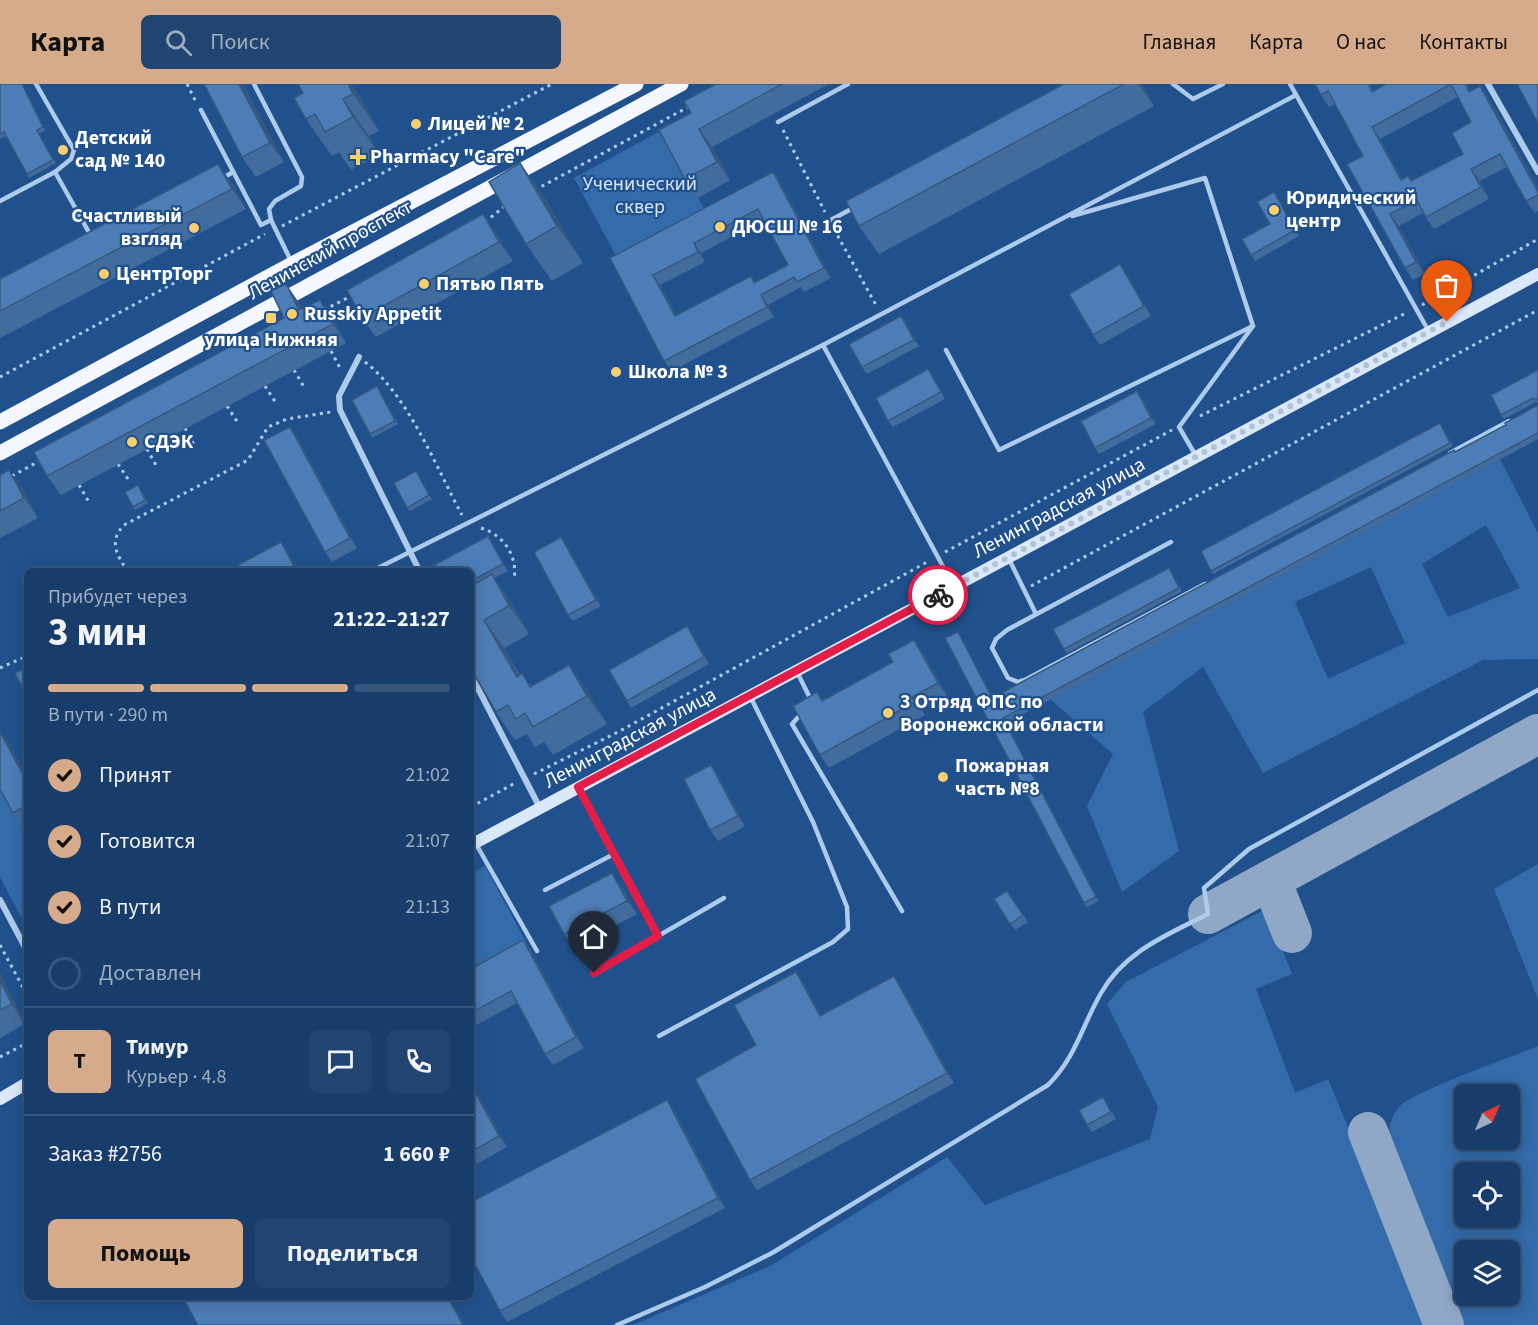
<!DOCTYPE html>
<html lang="ru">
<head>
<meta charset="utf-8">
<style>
  body { margin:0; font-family:"Source Sans 3",sans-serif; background:#224470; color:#f1f3f6; height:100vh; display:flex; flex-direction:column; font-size:22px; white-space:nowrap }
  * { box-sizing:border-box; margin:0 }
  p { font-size:20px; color:#9faec1 }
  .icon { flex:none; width:33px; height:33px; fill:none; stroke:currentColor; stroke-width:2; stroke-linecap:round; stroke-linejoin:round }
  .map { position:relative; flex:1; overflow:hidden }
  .side { position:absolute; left:24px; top:484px; width:450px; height:732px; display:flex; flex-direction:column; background:#193d6a; border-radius:9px; box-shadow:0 3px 15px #0003,0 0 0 2px #37567e }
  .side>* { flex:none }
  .needle { width:39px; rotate:44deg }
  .fabs { position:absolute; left:1454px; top:1000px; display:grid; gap:12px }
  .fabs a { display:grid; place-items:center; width:66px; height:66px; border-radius:9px; background:#193d6a; box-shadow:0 3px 15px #0003,0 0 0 2px #37567e; font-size:30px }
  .pin { position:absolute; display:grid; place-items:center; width:51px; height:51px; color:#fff; margin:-62px -26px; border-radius:50% 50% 50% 0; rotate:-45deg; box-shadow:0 0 6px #0007 }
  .pin .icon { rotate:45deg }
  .courier { position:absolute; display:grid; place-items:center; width:60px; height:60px; margin:-30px; border:4px solid #e11d48; border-radius:50%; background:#fff; color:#222; box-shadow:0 2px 8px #0007 }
  .summary em { font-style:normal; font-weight:700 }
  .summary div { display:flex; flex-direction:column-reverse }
  .summary { display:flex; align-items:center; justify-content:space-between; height:102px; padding:0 24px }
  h1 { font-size:39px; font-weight:700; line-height:45px }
  .bar { display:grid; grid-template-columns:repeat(4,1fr); gap:9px 6px; align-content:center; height:72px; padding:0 24px }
  .bar i { height:8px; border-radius:4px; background:#37567e }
  .bar .on { background:#d6ab8b }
  .bar p { grid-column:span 4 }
  .line { display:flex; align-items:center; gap:15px; padding:0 24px; border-top:2px solid #37567e }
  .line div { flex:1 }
  .round { display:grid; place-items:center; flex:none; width:63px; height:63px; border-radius:9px; background:#224470 }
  ol { padding:0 24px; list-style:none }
  li { display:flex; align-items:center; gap:18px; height:66px }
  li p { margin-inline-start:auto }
  li .icon { padding:6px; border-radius:50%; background:#d6ab8b; color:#111; stroke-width:4 }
  li:last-child { color:#9faec1 }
  li i { width:33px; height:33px; border:3px solid #37567e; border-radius:50% }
  .primary-button { display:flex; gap:12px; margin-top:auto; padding:12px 24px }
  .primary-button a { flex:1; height:69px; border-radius:9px; background:#d6ab8b; color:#111; font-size:24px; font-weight:700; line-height:69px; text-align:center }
  .primary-button a+a { background:#224470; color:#f1f3f6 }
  header { display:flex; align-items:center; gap:36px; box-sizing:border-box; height:84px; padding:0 30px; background:#d6ab8b; color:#111 }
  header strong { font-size:28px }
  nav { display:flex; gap:33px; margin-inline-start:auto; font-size:21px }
  .search { width:420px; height:54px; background:#224470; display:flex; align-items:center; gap:15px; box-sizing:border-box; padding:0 21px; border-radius:9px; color:#9faec1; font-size:22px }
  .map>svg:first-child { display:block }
  .green { fill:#346baa; fill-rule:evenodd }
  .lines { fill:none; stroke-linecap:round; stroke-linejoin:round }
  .taxiway { stroke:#90a8c6; stroke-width:40 }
  .path { stroke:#afcbec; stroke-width:3; stroke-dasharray:3 4.5; stroke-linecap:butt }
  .lane { stroke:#afcbec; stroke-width:4.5 }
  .street { stroke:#afcbec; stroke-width:6 }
  .secondary { stroke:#dae8f9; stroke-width:12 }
  .primary { stroke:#f4f8fe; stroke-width:15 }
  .wall { fill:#426c9d; fill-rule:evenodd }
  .shaded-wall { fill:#36587f }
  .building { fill:#4d7db6; stroke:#36587f; stroke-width:1.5; fill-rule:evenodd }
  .done { stroke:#b1c2d7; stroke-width:6; stroke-dasharray:0 10.8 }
  .route { stroke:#e11d48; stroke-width:8 }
  .poi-dot { fill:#f9cf70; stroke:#21518d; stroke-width:2 }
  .labels { text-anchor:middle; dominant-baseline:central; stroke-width:4.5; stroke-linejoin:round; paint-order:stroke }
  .poi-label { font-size:20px; font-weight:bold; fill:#fff; stroke:#21518d; text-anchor:start }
  .park-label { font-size:20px; fill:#d4e5f9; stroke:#21518d }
  .street-label { font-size:20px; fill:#fff; stroke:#21518d }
</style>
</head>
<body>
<header>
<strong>Карта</strong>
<div class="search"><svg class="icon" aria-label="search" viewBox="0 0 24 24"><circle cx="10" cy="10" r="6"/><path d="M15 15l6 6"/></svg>Поиск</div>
<nav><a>Главная</a><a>Карта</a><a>О нас</a><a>Контакты</a></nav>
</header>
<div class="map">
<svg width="1538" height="1241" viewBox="0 0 1538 1241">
  <rect width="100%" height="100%" fill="#21518d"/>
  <g class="green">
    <polygon points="662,46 707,130 619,177 574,94"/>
    <path d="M 1500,375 L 1538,449 L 1538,575 L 1483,576 L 1263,689 L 1203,583 L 1143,628 L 1179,767 L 1122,808 L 1087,722 L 1113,670 L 1050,615 ZM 1486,441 L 1520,504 L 1448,533 L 1422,480 ZM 1371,483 L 1405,559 L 1328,595 L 1295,518 Z"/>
    <polygon points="0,701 27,752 27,844 0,793"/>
    <polygon points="1538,780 1538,915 1494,805"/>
    <polygon points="485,782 531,867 471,900 471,790"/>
    <polygon points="1266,825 1292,890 1256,905 1295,1009 1328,995 1430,1241 633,1241 770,1182 947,1073 985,1121 1150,1055 1158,1023 1107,920 1126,898"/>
    <path d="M 1538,962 L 1538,1241 L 1463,1241 L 1389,1062 C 1387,1048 1390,1034 1399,1023 C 1412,1008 1514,972 1538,962 ZM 1464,1011 L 1509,1011 L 1509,1056 L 1464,1056 ZM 1464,1089 L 1509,1089 L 1509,1134 L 1464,1134 ZM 1464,1167 L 1509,1167 L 1509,1212 L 1464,1212 Z"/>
  </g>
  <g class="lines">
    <g class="taxiway">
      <polyline points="1271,796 1292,849"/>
      <polyline points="1208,830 1538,650"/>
      <polyline points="1368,1048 1444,1241"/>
    </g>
    <g class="path">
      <polyline points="187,0 197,20"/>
      <polyline points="783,46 825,128"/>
      <polyline points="535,106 690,22"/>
      <polyline points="485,138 505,122"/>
      <polyline points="282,142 552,0"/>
      <polyline points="834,145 877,223"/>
      <polyline points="1422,221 1538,155"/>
      <polyline points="324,226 353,211"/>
      <polyline points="331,267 340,284"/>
      <path d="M 365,278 C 408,311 436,383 462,431"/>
      <polyline points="294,286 304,303"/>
      <polyline points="0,293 265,150"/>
      <polyline points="265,302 276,319"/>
      <polyline points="227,322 238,339"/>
      <polyline points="1200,332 1408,228"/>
      <polyline points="185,344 195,363"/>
      <polyline points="147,365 157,383"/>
      <polyline points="118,380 130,398"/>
      <polyline points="12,392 43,375"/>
      <polyline points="79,401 90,420"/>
      <path d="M 481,444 C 504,451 518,472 514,496"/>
      <polyline points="945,468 1172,346"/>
      <path d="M 128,488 C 117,471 108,458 124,441 L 248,376 L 268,343 L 287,335 L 331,328"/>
      <polyline points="1031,502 1538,226"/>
      <polyline points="0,584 27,572"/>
      <polyline points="534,690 618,648 929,477"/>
      <polyline points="471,723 517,698"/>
      <polyline points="0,861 27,911"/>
      <polyline points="0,973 27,959"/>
    </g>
    <g class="lane">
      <polyline points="36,0 74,66 71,75 55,88 91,152"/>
      <polyline points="254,0 302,93 301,102 275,117 269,125 271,136 291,177"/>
      <polyline points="1173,0 1193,15 1223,0"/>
      <polyline points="1290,0 1428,246"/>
      <polyline points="201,26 261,141 271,136"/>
      <polyline points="778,38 848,0"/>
      <polyline points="223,94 233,88"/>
      <polyline points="0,117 55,88"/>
      <polyline points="1072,132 1205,94 1253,242"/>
      <polyline points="829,137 855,123"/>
      <polyline points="823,261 953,501"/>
      <polyline points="946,266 999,366 1253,242 1179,343 1196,372"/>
      <polyline points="1450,369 1509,337"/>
      <polyline points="1171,458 1007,546 996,555 992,564 1008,594 1018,598 1025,596 1205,500"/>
      <polyline points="1008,473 1036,530"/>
      <polyline points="370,488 823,261 1296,11"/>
      <polyline points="797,588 811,616"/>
      <polyline points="802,629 792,640 902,827"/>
      <polyline points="579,705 658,853"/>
      <polyline points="476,760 537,867"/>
      <polyline points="545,806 614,770"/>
      <polyline points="594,889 724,814"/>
      <polyline points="659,952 833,858 848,845 847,823 813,738 751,614"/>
      <path d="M 617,1241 L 705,1203 L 772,1169 L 1048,1001 C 1076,973 1082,942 1101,909 C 1125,867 1167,851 1208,830 L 1204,804 L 1249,765 L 1538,606"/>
    </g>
    <g class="street">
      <polyline points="1488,0 1538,88"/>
      <polyline points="359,273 339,312 340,326 420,488"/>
      <polyline points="471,591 540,724"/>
      <polyline points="0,816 27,867"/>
    </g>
    <g class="secondary">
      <polyline points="471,761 1538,190"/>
      <polyline points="0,1015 27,999"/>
    </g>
    <g class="primary">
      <polyline points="0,338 292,180 636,0"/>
      <polyline points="0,369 681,0"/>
    </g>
  </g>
  <g class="wall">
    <polygon points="0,0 22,0 45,46 39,50 56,79 29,94 6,52 0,55"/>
    <polygon points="204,0 243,0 284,78 256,93 242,73"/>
    <polygon points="351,0 360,13 379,47 369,52 379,70 351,86 339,68 332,72 306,35"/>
    <polygon points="716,0 829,0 712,63 730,96 698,114 685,95 691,29"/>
    <polygon points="1064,0 1142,0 1154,22 879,170 859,142"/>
    <path d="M 1315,0 L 1370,0 L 1373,7 L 1386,0 L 1467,0 L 1470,7 L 1489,14 L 1538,104 L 1538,127 L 1535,129 L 1526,117 L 1507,83 L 1480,97 L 1489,115 L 1434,145 L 1423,129 L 1399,142 L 1425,190 L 1413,196 L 1405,184 L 1363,72 L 1335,20 L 1329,23 L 1321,11 ZM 1458,13 L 1471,38 L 1463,70 L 1412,97 L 1408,92 L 1402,95 L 1380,55 Z"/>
    <polygon points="520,79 546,116 583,179 552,197 526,160"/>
    <path d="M 773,88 L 780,98 L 831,194 L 804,208 L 801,203 L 768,221 L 774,233 L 672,287 L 664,277 L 610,174 ZM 764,136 L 788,181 L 755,198 L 751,192 L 677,232 L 660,201 L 705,178 L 701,169 Z"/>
    <polygon points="232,99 246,125 0,254 0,195"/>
    <polygon points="1278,114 1299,152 1255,177 1251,171 1270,140"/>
    <polygon points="497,150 513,177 376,253 362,234"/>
    <polygon points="1120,180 1127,190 1151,232 1100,261 1093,251"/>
    <polygon points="286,200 299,219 302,225 320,216 333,235 346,259 61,411 47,392 284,234"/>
    <polygon points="901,232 906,239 919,262 867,290 862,283"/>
    <polygon points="928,285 945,315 893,343 888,337"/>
    <polygon points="1538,286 1538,319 1536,318 1504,335 1501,331"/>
    <polygon points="379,306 398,340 372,354 370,350"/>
    <polygon points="1142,314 1156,340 1099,370 1095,364"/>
    <polygon points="1538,320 1538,355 1006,639 1099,817 1087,823 1084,819 958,548 993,614 1506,341 1538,321"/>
    <polygon points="1440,339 1453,362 1213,490 1211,487"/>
    <polygon points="297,353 357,464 332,478 325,468"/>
    <polygon points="0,391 23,405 38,434 0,454"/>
    <polygon points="418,391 432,415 410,427 407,424"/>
    <polygon points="138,401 148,419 135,426 133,423"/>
    <polygon points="561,453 566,460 601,522 573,537 568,531"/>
    <polygon points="492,459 508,487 494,494 511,518 529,550 504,564 520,591 532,602 569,581 589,609 607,640 553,671 544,658 535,663 527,650 515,656 496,628 471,585 471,488"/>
    <polygon points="1169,484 1182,507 1067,569 1064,565"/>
    <polygon points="692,549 709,580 631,624 627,617"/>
    <polygon points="923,569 947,612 922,626 925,631 829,684 820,671 817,608 823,616"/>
    <polygon points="8,658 27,694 27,740 22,742 13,729"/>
    <polygon points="711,681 718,692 745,742 718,757 710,746"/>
    <polygon points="471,686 477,697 471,701"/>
    <polygon points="621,802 637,830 573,864 564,850"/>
    <polygon points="1007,807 1028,838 1015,846 994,815"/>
    <polygon points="523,856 531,867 584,964 553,981 545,970 517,919 471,944 471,885"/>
    <polygon points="796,888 803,898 821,931 894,892 901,902 954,999 757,1106 750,1096 756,961"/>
    <polygon points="0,889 25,940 0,954"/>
    <polygon points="471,998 507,1063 475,1081 471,1075"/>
    <polygon points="1103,1013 1116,1035 1092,1048 1087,1041"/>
    <polygon points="667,1016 674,1026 725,1124 507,1238 500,1227"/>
  </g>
  <g class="shaded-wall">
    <polygon points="239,0 243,0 284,78 270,59"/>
    <polygon points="348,0 351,0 360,13 379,47 353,10"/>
    <polygon points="1138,0 1142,0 1154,22"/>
    <polygon points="1480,2 1489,14 1538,104 1538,108"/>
    <polygon points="343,15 369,52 379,70 353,33"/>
    <polygon points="1372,43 1380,55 1409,108 1401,96"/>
    <polygon points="699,45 712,63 730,96 717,78"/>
    <polygon points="520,79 546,116 583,179 557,142"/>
    <polygon points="218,80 232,99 246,125 232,105"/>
    <polygon points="1471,85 1480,97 1489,115 1481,103"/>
    <polygon points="773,88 780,98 831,194 824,184"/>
    <polygon points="483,130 497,150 513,177 499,158"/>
    <polygon points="1390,130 1399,142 1425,190 1416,178"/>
    <polygon points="694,159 701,169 705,178 698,168"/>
    <polygon points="1120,180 1127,190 1151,232 1144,222"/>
    <polygon points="653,191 660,201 682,242 675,232"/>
    <polygon points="286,200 299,219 312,246 299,226"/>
    <polygon points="761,211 768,221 774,233 767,223"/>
    <polygon points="320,216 333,235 346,259 333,240"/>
    <polygon points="901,232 906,239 919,262 914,256"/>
    <polygon points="928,285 933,292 945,315 941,308"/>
    <polygon points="1137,307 1142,314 1156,340 1151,334"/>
    <polygon points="290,343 297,353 357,464 350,454"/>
    <polygon points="9,386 23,405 38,434 24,414"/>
    <polygon points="488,452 508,487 503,480"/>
    <polygon points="561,453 566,460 601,522 596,516"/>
    <polygon points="281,458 288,468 299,488 298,488 296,486"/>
    <polygon points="492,490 511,518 529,550 509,522"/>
    <polygon points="484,536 504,564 536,621 517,593"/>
    <polygon points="687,542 692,549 709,580 704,573"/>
    <polygon points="958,548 961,553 995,619 992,614"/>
    <polygon points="914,556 923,569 947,612 938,599"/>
    <polygon points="569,581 589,609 607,640 587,612"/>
    <polygon points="1003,634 1006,639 1099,817 1096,813"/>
    <polygon points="0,647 8,658 27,694 27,698"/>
    <polygon points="711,681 718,692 745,742 738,732"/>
    <polygon points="612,789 621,802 637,830 627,817"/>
    <polygon points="523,856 531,867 584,964 576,953"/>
    <polygon points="796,888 803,898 827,942 820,932"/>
    <polygon points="0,889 25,940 12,920 0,897"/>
    <polygon points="894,892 901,902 954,999 947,989"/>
    <polygon points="471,998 507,1063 499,1052 471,1001"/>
    <polygon points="667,1016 674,1026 725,1124 718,1114"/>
    <polygon points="448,1214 450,1214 465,1241 463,1241"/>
  </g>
  <g class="building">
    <polygon points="0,0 22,0 43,43 37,46 53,76 27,90 4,48 0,50"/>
    <polygon points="204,0 239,0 270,59 242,73"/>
    <polygon points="298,0 348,0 353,10 343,15 353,33 325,48 315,30 306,35 294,14 303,9"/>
    <polygon points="716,0 782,0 699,45 717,78 685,95 659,46 691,29 684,17"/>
    <polygon points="1064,0 1124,0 859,142 846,117"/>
    <path d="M 1315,0 L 1368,0 L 1372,8 L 1386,0 L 1465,0 L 1469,8 L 1480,2 L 1538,108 L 1538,111 L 1526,117 L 1500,70 L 1471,85 L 1481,103 L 1426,133 L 1417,116 L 1390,130 L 1416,178 L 1405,184 L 1347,80 L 1363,72 L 1328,7 L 1321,11 ZM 1451,0 L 1471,38 L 1452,49 L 1463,70 L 1411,97 L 1408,92 L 1401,96 L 1372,43 Z"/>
    <polygon points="1517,0 1538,0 1538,39"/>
    <polygon points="520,79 557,142 526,160 489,98"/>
    <polygon points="218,80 232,105 0,227 0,195"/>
    <path d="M 773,88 L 824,184 L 797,198 L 794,193 L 761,211 L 767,223 L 664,277 L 610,174 ZM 758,125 L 788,181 L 754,199 L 751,192 L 675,232 L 653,191 L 698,168 L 694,159 Z"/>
    <polygon points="1274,108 1295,146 1251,171 1242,155 1270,140 1257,118"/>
    <polygon points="483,130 499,158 362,234 347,206"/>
    <polygon points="1120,180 1144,222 1093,251 1069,210"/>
    <polygon points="286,200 299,226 320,216 333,240 47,392 34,368 284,234 271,207"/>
    <polygon points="901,232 914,256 862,283 849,260"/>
    <polygon points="928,285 941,308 888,337 876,314"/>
    <polygon points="1538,286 1538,316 1533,314 1501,331 1491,311"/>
    <polygon points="377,302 395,337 370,350 352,316"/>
    <polygon points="1137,307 1151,334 1095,364 1081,337"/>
    <polygon points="1538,320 1538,349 1003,634 1096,813 1084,819 945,554 958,548 992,614 1454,366 1455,368 1506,341 1505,339 1538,321"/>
    <polygon points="1440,339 1450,359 1211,487 1201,467"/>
    <polygon points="290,343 350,454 325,468 264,356"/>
    <polygon points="9,386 24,414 0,427 0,391"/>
    <polygon points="416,387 429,411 407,424 394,399"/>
    <polygon points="138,401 145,416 133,423 125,408"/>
    <polygon points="488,452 503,480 471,497 471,488 426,488 425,486"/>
    <polygon points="561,453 596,516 568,531 534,468"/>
    <polygon points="281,458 296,486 293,488 225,488"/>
    <polygon points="1169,484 1179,504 1064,565 1053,545"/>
    <polygon points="492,490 509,522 484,536 517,593 522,589 530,603 569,581 587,612 533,643 525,629 516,635 508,621 496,628 471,585 471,502"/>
    <polygon points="687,542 704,573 627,617 609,586"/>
    <polygon points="914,556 938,599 912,613 915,618 820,671 793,622 817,608 822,617 893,578 888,570"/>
    <polygon points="27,583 27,612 15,589"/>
    <polygon points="0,648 27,698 27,721 13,729 0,705"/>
    <polygon points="711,681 738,732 710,746 684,695"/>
    <polygon points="612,789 627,817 564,850 549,822"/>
    <polygon points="1007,807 1023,831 1010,840 994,815"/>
    <polygon points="523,856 576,953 545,970 511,907 471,929 471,885"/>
    <polygon points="796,888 820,932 894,892 947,989 750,1096 695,995 756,961 734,921"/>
    <polygon points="0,897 12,920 0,926"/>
    <polygon points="471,1001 499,1052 471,1068"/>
    <polygon points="1103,1013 1111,1028 1087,1041 1079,1026"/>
    <polygon points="667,1016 718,1114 500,1227 471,1173 471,1118"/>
    <polygon points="183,1214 448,1214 463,1241 198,1241"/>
  </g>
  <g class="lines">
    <polyline class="done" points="938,511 1447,238"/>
    <polyline class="route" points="594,889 658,852 578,703 938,511"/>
  </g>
  <g class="poi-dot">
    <circle cx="416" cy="40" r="6"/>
    <circle cx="63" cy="66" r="6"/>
    <path d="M355 64h6v6h6v6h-6v6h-6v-6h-6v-6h6z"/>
    <circle cx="1274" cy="126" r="6"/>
    <circle cx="720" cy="143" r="6"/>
    <circle cx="194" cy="144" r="6"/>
    <circle cx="104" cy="190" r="6"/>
    <circle cx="424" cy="200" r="6"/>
    <circle cx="292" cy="230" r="6"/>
    <rect x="265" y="228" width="12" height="12" rx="3"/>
    <circle cx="616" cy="288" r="6"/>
    <circle cx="132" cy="358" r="6"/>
    <circle cx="888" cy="629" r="6"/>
    <circle cx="943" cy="693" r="6"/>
  </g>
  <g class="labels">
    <g class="poi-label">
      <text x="428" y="40">Лицей № 2</text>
      <text x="75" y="54">Детский<tspan x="75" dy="23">сад № 140</tspan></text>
      <text x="370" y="73">Pharmacy "Care"</text>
      <text x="1286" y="114">Юридический<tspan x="1286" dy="23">центр</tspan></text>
      <text x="182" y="132" text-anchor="end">Счастливый<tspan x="182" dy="23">взгляд</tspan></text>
      <text x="732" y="143">ДЮСШ № 16</text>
      <text x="116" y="190">ЦентрТорг</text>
      <text x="436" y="200">Пятью Пять</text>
      <text x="304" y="230">Russkiy Appetit</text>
      <text x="271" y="256" text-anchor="middle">улица Нижняя</text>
      <text x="628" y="288">Школа № 3</text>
      <text x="144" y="358">СДЭК</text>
      <text x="900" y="618">3 Отряд ФПС по<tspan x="900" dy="23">Воронежской области</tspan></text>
      <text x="955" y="682">Пожарная<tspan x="955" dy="23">часть №8</tspan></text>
    </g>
    <g class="park-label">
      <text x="640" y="100">Ученический<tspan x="640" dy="23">сквер</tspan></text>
    </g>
    <g class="street-label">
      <text transform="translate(330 166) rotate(-29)">Ленинский проспект</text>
      <text transform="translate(1059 424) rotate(-28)">Ленинградская улица</text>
      <text transform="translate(630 654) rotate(-28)">Ленинградская улица</text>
    </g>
  </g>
</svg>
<div class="fabs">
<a><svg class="needle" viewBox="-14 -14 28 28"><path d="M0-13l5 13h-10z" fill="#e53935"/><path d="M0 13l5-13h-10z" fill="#9faec1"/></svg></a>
<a><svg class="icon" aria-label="locate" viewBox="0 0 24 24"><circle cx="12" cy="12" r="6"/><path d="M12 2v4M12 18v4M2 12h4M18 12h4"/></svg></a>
<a><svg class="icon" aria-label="layers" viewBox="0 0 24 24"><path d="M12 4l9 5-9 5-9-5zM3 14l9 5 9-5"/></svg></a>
</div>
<div class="pin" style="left:1447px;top:238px;background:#ea580c"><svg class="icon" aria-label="bag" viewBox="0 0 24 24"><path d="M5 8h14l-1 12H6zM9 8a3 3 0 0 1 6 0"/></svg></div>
<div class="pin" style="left:594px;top:889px;background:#1f2937"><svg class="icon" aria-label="home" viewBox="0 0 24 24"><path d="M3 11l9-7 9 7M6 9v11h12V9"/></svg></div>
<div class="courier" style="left:938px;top:511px"><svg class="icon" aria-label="bike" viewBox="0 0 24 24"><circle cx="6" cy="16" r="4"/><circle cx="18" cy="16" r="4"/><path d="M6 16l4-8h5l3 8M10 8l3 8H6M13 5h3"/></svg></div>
<section class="side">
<div class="summary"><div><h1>3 мин</h1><p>Прибудет через</p></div><em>21:22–21:27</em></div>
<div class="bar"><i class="on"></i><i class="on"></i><i class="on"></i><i></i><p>В пути · 290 m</p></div>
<ol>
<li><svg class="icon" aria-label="check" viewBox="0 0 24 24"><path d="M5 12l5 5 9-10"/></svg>Принят<p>21:02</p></li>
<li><svg class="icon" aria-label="check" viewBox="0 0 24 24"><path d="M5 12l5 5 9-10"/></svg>Готовится<p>21:07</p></li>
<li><svg class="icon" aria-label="check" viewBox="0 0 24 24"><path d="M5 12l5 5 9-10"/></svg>В пути<p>21:13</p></li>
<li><i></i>Доставлен</li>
</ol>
<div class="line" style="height:108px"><b class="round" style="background:#d6ab8b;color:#111">Т</b><div><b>Тимур</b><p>Курьер · 4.8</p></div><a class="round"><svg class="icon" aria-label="chat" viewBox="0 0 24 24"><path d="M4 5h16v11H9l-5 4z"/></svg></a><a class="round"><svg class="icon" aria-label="phone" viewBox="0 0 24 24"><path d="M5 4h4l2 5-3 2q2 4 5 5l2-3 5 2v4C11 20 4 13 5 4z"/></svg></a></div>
<div class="line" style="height:78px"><div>Заказ #2756</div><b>1 660 ₽</b></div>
<div class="primary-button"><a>Помощь</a><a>Поделиться</a></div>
</section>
</div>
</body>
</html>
